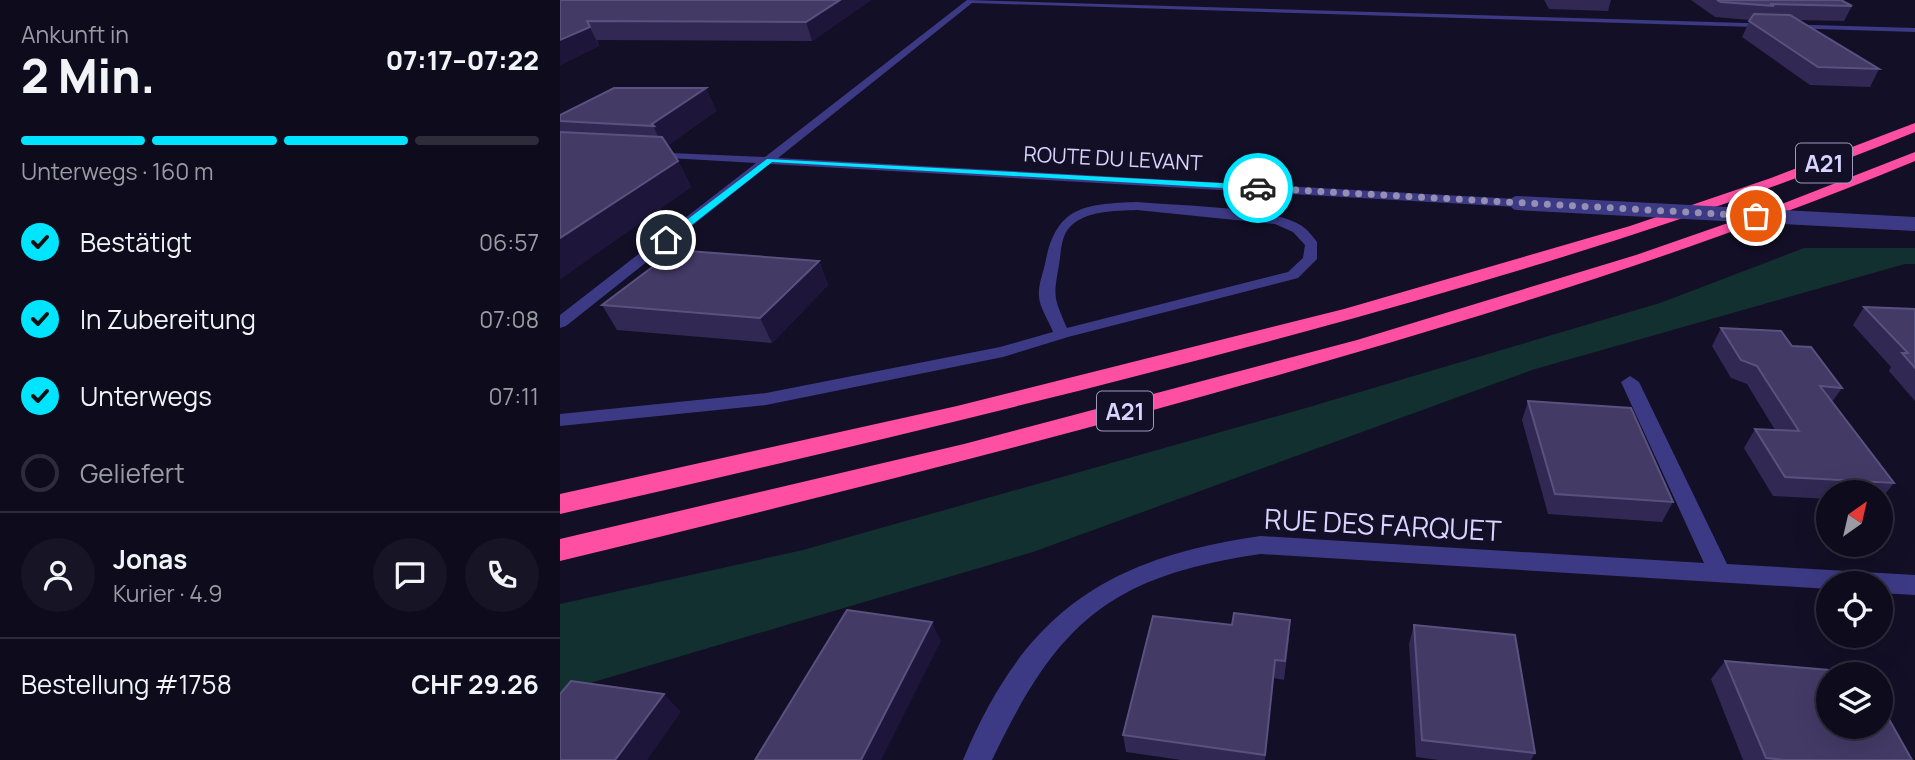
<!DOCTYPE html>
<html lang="de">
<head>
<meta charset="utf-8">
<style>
  body { margin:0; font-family:Manrope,sans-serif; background:#171425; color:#f1f3f6; height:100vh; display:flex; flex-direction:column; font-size:26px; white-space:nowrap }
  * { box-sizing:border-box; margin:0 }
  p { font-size:23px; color:#9b9ba3 }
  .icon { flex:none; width:38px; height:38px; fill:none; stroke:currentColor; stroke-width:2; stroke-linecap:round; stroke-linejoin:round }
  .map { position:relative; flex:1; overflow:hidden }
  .side { display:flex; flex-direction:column; background:#0e0b1c; width:560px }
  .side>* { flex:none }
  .needle { width:46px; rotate:34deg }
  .fabs { position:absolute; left:1256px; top:480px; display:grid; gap:14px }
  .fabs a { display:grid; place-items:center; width:77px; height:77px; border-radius:50%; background:#0e0b1c; box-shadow:0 7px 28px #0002,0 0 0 2px #2e2b3b; font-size:35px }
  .pin { position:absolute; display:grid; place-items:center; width:60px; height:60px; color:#fff; margin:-30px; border:4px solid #fff; border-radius:50%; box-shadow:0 2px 7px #0007 }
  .courier { position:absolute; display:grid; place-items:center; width:70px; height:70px; margin:-35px; border:5px solid #00e5ff; border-radius:50%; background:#fff; color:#222; box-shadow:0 2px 9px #0007 }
  .overview em { font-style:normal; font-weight:800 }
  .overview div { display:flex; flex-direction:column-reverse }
  .overview { display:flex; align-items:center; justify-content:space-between; height:119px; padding:0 21px }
  h1 { font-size:46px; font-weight:800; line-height:52px }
  .bar { display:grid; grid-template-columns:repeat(4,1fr); gap:10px 7px; align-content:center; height:84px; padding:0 21px }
  .bar i { height:9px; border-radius:5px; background:#2e2b3b }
  .bar .active { background:#00e5ff }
  .bar p { grid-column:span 4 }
  .line { display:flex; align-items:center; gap:18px; padding:0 21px; border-top:2px solid #2e2b3b }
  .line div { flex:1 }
  .round { display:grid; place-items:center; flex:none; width:74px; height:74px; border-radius:37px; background:#171425 }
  ol { padding:0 21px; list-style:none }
  li { display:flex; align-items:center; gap:21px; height:77px }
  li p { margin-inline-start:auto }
  li .icon { padding:7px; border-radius:50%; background:#00e5ff; color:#111; stroke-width:4 }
  li:last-child { color:#9b9ba3 }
  li i { width:38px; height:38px; border:4px solid #2e2b3b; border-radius:50% }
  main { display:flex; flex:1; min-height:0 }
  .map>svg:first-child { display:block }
  .green { fill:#12302f }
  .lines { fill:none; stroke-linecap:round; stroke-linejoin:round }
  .minor { fill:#3d3a85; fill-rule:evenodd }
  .highway { fill:#ff4fa3; fill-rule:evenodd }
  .minor-bridge { stroke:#3d3a85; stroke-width:14 }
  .wall { fill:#312854 }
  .shaded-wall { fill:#1d163a }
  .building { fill:#433a66; stroke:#5a527e; stroke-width:2 }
  .route { fill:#00e5ff }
  .done { stroke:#948fb3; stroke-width:7; stroke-dasharray:0 12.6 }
  .labels { text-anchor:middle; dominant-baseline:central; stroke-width:7; stroke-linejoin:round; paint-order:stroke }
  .far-street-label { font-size:21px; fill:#d9d4ff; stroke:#130f26 }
  .shield { fill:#130f26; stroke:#9e99be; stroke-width:2 }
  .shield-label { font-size:23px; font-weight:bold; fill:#d9d4ff }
  .near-street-label { font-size:28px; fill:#d9d4ff; stroke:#130f26 }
</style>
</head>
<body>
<main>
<section class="side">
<div class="overview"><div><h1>2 Min.</h1><p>Ankunft in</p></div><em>07:17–07:22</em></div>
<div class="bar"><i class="active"></i><i class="active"></i><i class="active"></i><i></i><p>Unterwegs · 160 m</p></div>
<ol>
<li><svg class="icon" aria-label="check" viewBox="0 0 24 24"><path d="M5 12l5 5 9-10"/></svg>Bestätigt<p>06:57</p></li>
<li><svg class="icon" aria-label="check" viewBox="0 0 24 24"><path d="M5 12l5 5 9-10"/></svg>In Zubereitung<p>07:08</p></li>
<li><svg class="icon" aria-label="check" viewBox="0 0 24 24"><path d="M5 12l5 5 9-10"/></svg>Unterwegs<p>07:11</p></li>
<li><i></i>Geliefert</li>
</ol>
<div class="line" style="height:126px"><a class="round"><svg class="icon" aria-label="person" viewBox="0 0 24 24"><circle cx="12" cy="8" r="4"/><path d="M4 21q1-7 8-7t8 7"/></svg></a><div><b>Jonas</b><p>Kurier · 4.9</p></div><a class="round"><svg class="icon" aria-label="chat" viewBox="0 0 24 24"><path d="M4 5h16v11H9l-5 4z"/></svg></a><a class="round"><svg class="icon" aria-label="phone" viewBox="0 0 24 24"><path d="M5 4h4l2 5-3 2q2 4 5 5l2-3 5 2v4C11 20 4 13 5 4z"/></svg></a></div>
<div class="line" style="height:91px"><div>Bestellung #1758</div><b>CHF 29.26</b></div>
</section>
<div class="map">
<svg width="1355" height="760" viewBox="0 0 1355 760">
  <rect width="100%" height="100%" fill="#130f26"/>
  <polygon class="green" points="1244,248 1355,248 1355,264 1345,264 975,369 473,552 0,692 0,604 243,550 739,410 1100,303"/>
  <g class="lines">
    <g class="minor">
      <polygon points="407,0 1355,28 1355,32 412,3 218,158 957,199 963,203 957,207 210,164 6,326 0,328 0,315 196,163 91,157 87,156 87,152 205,157"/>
      <path d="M 577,202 C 616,206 712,206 742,226 C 748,230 753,237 757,242 L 757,259 L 738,278 L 508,337 L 443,357 L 206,405 L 0,426 L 0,414 L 206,393 L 440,347 L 493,332 C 489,321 479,307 479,296 C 478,286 483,273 485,264 C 496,206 524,204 577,202 ZM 577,210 L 715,224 L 733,232 L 745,245 L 743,258 L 728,272 L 507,328 C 494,297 493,298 499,265 C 501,253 501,237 509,228 C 525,210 555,211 577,210 Z"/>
      <path d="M 1070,376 L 1079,382 L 1167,564 L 1355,575 L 1355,595 L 1321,593 L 1321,583 L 1269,583 L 1269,589 L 701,554 C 548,576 497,624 432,760 L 403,760 C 464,613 546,558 701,536 L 1144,563 L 1061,382 Z"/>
    </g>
    <g class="highway">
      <path d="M 1355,123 L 1355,132 C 1154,214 946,277 736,334 C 492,400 246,458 0,514 L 0,494 L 397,406 L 784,309 L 1070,226 L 1211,178 Z"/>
      <path d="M 1355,152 L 1355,161 C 1169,238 977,300 784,356 C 525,432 263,497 0,561 L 0,539 L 404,444 L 797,340 L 1076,255 L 1214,207 Z"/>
    </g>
    <polyline class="minor-bridge" points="957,203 1355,224"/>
  </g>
  <g class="wall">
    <polygon points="0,0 311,0 252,41 37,40 39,46 0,65"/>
    <polygon points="984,0 1051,0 1048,11 989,9"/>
    <polygon points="1131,0 1281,0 1292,6 1284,21 1238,20 1319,69 1310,87 1250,85 1182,37 1190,20 1155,17"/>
    <polygon points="146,88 156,111 107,146 118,161 131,187 0,279 0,115"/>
    <polygon points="259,261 268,285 212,343 57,330 42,305"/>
    <polygon points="1304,307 1355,309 1355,401 1329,371 1331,367 1293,325"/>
    <polygon points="1161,328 1232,346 1282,388 1272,402 1334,483 1321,499 1321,492 1269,492 1269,499 1213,496 1184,448 1195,429 1215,430 1187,384 1171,378 1152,346"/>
    <polygon points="968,401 1113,502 1102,522 988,514 962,420"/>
    <polygon points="672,625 729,639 724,680 714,678 705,760 621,760 566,752 563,735"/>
    <polygon points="854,625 975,753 971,760 879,760 856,757 849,644"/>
    <polygon points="1165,661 1352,760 1183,760 1151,679"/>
  </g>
  <g class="shaded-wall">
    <polygon points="280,0 311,0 252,41 246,22"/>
    <polygon points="27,21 39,46 0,65 0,40"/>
    <polygon points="146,88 156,111 104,148 92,124"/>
    <polygon points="118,161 131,187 0,279 0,238"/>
    <polygon points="259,261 268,285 212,343 200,318"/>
    <polygon points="372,622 381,641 321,760 301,760"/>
    <polygon points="715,660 714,678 705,760"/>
    <polygon points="104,694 121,712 87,760 55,760"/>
  </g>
  <g class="building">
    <polygon points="0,0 280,0 246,22 27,21 30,27 0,40"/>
    <polygon points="1157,0 1281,0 1292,6 1210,4 1214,6 1161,2"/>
    <polygon points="1194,14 1230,15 1319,69 1258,67 1189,21"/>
    <polygon points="54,88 146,88 92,124 94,126 0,121 0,115"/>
    <polygon points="0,132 102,137 118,161 0,238"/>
    <polygon points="115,250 259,261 200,318 42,305"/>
    <polygon points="1304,307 1355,309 1355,368 1342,353 1348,353"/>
    <polygon points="1161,328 1221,331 1232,346 1251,347 1282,388 1260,386 1334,483 1225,477 1195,429 1239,431 1197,366 1181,360"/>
    <polygon points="968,401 1071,408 1113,502 995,494"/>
    <polygon points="287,610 372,622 301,760 195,760"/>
    <polygon points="674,613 730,620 725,661 715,660 705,755 563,735 593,616 672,625"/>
    <polygon points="854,625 955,635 975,753 862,740"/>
    <polygon points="1165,661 1304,673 1269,674 1269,726 1321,726 1321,705 1352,760 1225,760 1206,758"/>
    <polygon points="11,681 104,694 55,760 0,760 0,694"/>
  </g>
  <polygon class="route" points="207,159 698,185 702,188 698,190 212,162 110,242 103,242 103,238"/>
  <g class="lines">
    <polyline class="done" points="698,188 1196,216"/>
  </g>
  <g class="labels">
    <g class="far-street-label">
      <text transform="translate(553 158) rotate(3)">ROUTE DU LEVANT</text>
    </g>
    <g class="shield">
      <rect x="1236" y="143.5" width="56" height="39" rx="5"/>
      <rect x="537" y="391.5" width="56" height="39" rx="5"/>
    </g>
    <g class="shield-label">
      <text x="1264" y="163">A21</text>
      <text x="565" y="411">A21</text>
    </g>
    <g class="near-street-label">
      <text transform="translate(823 524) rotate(3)">RUE DES FARQUET</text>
    </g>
  </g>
</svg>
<div class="fabs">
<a><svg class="needle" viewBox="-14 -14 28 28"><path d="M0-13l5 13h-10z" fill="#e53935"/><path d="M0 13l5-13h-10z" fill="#9b9ba3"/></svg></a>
<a><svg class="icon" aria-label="locate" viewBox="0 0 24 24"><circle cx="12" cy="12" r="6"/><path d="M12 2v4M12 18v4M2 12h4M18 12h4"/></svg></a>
<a><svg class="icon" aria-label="layers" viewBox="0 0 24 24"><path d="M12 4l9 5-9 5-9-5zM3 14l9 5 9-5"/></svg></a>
</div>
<div class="pin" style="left:1196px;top:216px;background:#ea580c"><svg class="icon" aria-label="bag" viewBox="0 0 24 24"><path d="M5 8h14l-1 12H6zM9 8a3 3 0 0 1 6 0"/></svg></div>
<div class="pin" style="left:106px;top:240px;background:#1f2937"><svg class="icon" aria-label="home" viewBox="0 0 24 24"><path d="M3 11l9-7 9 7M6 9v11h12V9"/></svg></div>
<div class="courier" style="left:698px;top:188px"><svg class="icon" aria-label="car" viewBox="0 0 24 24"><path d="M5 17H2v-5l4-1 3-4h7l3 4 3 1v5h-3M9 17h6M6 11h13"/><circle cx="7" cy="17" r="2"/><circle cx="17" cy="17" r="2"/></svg></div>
</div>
</main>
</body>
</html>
